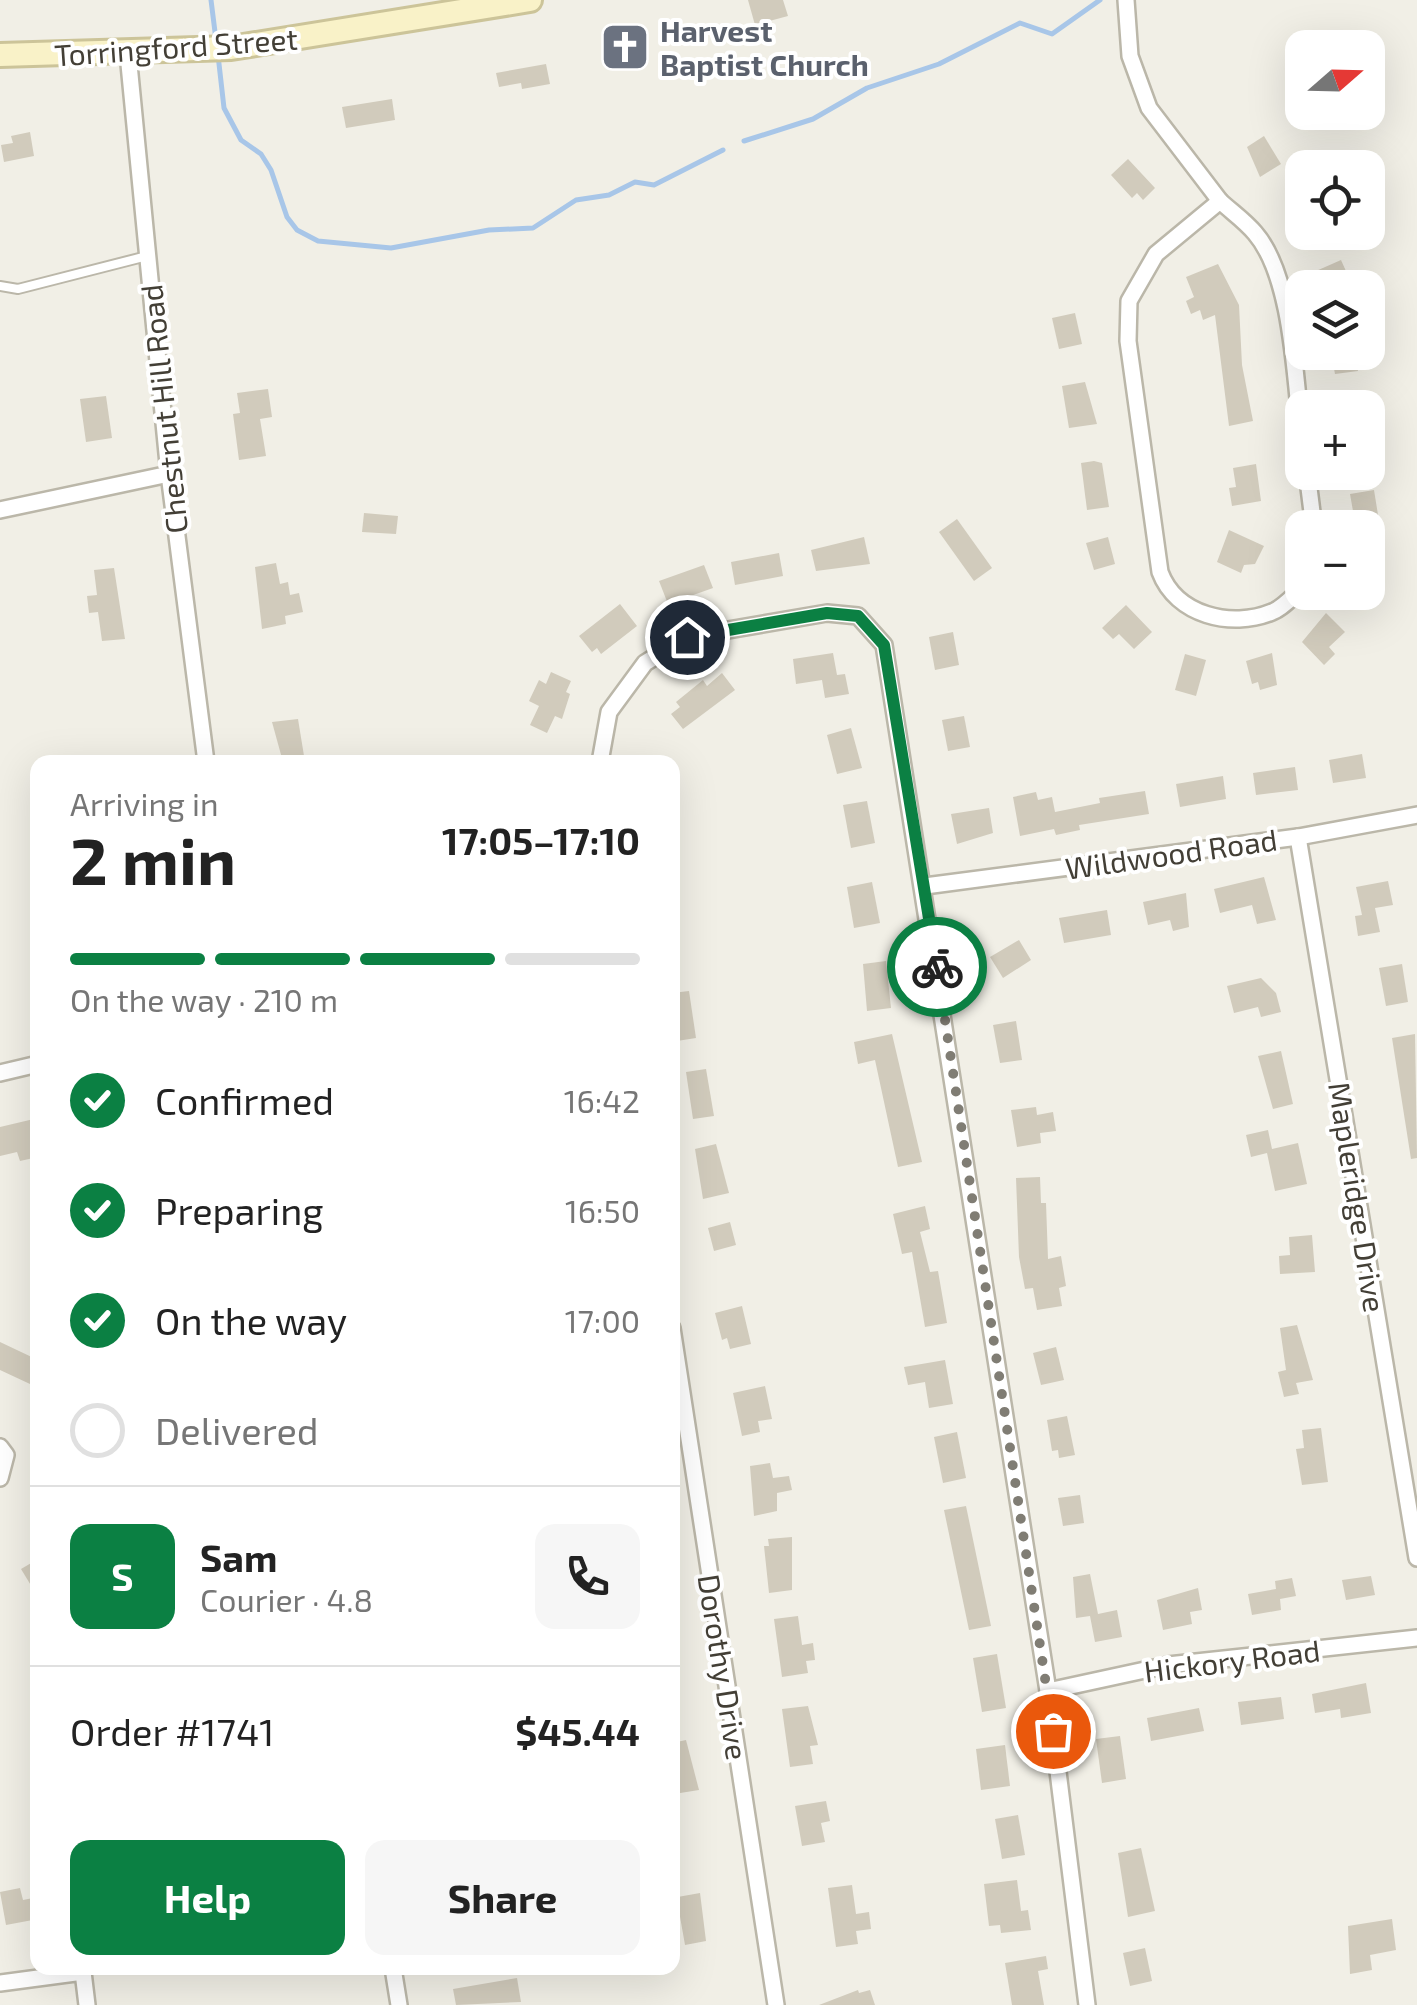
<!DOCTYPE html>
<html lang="en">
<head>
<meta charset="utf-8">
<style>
  body { margin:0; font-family:"Exo 2",sans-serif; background:#f6f6f6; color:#222; height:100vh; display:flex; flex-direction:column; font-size:38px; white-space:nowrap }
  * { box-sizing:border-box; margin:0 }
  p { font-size:32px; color:#767676 }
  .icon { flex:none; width:55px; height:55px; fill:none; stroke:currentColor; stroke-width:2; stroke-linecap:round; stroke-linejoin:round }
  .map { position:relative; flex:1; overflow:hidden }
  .drawer { position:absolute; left:30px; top:755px; width:650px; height:1220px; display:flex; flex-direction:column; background:#fff; border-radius:20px; box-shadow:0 10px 40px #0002 }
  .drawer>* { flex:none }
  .needle { width:65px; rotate:70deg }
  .tools { position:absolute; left:1285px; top:30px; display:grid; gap:20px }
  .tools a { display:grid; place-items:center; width:100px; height:100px; border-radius:20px; background:#fff; box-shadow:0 10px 40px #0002; font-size:50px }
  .pin { position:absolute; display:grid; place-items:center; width:85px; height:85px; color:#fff; margin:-42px; border:5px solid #fff; border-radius:50%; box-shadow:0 2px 10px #0007 }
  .courier { position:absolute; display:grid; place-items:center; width:100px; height:100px; margin:-50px; border:8px solid #0b8043; border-radius:50%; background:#fff; color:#222; box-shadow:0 2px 12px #0007 }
  .headline em { font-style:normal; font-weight:700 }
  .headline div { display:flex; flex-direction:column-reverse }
  .headline { display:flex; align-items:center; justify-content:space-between; height:170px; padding:0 40px }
  h1 { font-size:65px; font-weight:700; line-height:75px }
  .bar { display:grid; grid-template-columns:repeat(4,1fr); gap:15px 10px; align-content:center; height:120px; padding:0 40px }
  .bar i { height:12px; border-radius:8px; background:#e0e0e0 }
  .bar .current { background:#0b8043 }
  .bar p { grid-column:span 4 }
  .line { display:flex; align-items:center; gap:25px; padding:0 40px; border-top:2px solid #e0e0e0 }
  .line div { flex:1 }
  .round { display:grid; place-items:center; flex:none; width:105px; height:105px; border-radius:20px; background:#f6f6f6 }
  ol { padding:0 40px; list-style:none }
  li { display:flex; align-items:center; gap:30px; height:110px }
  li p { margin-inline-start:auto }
  li .icon { padding:10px; border-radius:50%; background:#0b8043; color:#fff; stroke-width:4 }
  li:last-child { color:#767676 }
  li i { width:55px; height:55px; border:5px solid #e0e0e0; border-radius:50% }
  .primary-button { display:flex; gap:20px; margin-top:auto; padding:20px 40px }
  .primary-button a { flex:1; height:115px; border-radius:20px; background:#0b8043; color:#fff; font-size:40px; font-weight:700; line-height:115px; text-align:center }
  .primary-button a+a { background:#f6f6f6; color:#222 }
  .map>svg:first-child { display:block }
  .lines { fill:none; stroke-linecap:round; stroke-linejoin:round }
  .stream { stroke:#a8c6e8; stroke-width:5 }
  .building { fill:#d1cbbc }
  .lane-casing { stroke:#bbb7a9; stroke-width:12 }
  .street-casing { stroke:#bbb7a9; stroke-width:20 }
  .secondary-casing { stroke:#ccc499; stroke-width:28 }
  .lane { stroke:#fff; stroke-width:8 }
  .street { stroke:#fff; stroke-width:15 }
  .secondary { stroke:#f9f2c8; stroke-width:22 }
  .done { stroke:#807d74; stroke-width:10; stroke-dasharray:0 18 }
  .route { stroke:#0b8043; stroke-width:12 }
  .labels { text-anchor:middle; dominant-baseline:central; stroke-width:8; stroke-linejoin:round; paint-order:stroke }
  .worship-label { font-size:30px; font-weight:bold; fill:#5b616d; stroke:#fff; text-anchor:start }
  .street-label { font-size:30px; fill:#433f36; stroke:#fff }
</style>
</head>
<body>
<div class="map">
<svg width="1417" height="2005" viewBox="0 0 1417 2005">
  <rect width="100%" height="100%" fill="#f1efe6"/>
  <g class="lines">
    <g class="stream">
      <polyline points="211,0 216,40"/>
      <polyline points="218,55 224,108 241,140 261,154 271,170 287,217 297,230 318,241 391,248 489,230 533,228 576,200 609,195 635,182 654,185 723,150"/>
      <polyline points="744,141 813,119 867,88 939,64 1020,23 1052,34 1100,0"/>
    </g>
  </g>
  <g class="building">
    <polygon points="748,0 783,0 788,16 755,25"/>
    <polygon points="546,64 550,84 522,89 521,83 499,87 496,73"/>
    <polygon points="392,99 395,120 346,128 342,107"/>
    <polygon points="30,132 34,156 4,162 1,145 13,143 11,136"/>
    <polygon points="1264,136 1281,164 1260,177 1247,147"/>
    <polygon points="1128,159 1155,188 1143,200 1137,193 1132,198 1111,175"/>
    <polygon points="1341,260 1350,280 1342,284 1343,288 1323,288 1316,271"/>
    <polygon points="1218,264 1239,305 1242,365 1253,421 1229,426 1215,315 1203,320 1200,310 1191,314 1186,301 1194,297 1186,277"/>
    <polygon points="1075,313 1082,344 1059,349 1052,318"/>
    <polygon points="1331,352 1355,352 1358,371 1335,374"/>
    <polygon points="1085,382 1097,424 1069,428 1062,386"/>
    <polygon points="268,389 272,417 260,419 266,456 239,460 233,414 240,413 237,393"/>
    <polygon points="106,396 112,438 86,442 80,399"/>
    <polygon points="1094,461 1102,463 1109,507 1087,510 1081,463"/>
    <polygon points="1256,464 1261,501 1232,506 1229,488 1236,487 1233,468"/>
    <polygon points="1374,490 1379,521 1372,523 1373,528 1356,528 1350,494"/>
    <polygon points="364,513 398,516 396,534 362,532"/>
    <polygon points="957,519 992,568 974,581 939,532"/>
    <polygon points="1229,530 1264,546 1255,564 1244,565 1241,573 1217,562"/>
    <polygon points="864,537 870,564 816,571 811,550"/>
    <polygon points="1108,537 1115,564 1094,570 1086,543"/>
    <polygon points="779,553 783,576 735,585 731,562"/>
    <polygon points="276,563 280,584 288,582 290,595 299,593 303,612 285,616 286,624 262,629 255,567"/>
    <polygon points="704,565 713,588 668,604 659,581"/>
    <polygon points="114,568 125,639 102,641 98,612 89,613 87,596 97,595 94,570"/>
    <polygon points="620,604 637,626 601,654 597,648 592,652 579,636"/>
    <polygon points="1126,605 1152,632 1134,649 1119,634 1113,639 1102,628"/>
    <polygon points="1326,613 1345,632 1329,647 1335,654 1324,665 1302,642"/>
    <polygon points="953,632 959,665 935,670 929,637"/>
    <polygon points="833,653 837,675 845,674 849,694 825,698 822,680 796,684 793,659"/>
    <polygon points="1272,653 1277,685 1260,690 1258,682 1252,684 1246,661"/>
    <polygon points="1185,654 1206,660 1196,696 1175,690"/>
    <polygon points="551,672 571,681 566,692 570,694 562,719 555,716 547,733 530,725 539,706 529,701 539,680 546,684"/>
    <polygon points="722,673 735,690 683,729 671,714 680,707 676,702 703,680 707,686"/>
    <polygon points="964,716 970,747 948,751 942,720"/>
    <polygon points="298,719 305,762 283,762 272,722"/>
    <polygon points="851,728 862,768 837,774 827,735"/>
    <polygon points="1362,754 1366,778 1333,783 1329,760"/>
    <polygon points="1295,767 1298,790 1256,795 1253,773"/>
    <polygon points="1223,776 1226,799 1180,807 1176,784"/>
    <polygon points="1145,791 1149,814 1079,825 1080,830 1056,835 1054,829 1020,836 1013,797 1036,792 1038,800 1052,797 1055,812 1100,803 1099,798"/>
    <polygon points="867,801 875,843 851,848 843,805"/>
    <polygon points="989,808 993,833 957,844 951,814"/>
    <polygon points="1264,877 1276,920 1257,924 1252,905 1220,913 1214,889"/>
    <polygon points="1388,881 1393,905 1375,908 1380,932 1358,936 1355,916 1362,915 1356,887"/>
    <polygon points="872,882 880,923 854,928 847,887"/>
    <polygon points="1186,893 1189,927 1173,931 1170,920 1148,925 1143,902"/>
    <polygon points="1107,910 1111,935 1064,943 1059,918"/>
    <polygon points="1019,940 1031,960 1003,978 990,957"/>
    <polygon points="886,961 891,1008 867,1011 863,964"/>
    <polygon points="1402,964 1408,1002 1386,1006 1379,968"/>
    <polygon points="1261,978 1276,993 1281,1012 1261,1017 1258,1007 1234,1013 1227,986"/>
    <polygon points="689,991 696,1038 677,1041 672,993"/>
    <polygon points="1016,1021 1022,1060 1000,1063 993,1025"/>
    <polygon points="892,1034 922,1162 898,1167 875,1060 858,1064 854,1042"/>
    <polygon points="1415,1034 1417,1158 1411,1159 1392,1038"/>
    <polygon points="1281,1051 1293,1104 1273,1109 1258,1056"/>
    <polygon points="706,1069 714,1116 693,1119 686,1072"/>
    <polygon points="1036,1107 1037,1115 1053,1112 1056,1131 1040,1133 1041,1143 1017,1147 1011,1110"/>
    <polygon points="38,1118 38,1157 20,1161 17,1152 0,1156 0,1127"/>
    <polygon points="1268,1130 1272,1149 1298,1143 1307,1184 1275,1191 1267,1153 1251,1157 1246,1135"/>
    <polygon points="716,1144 729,1193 703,1199 695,1149"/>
    <polygon points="1040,1177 1041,1203 1046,1203 1048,1259 1061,1256 1066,1286 1059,1288 1062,1306 1037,1310 1033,1288 1025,1289 1019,1257 1016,1178"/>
    <polygon points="925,1206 930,1229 920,1232 930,1272 938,1271 947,1323 925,1327 912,1252 902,1254 893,1214"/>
    <polygon points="730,1222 736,1245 714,1251 708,1228"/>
    <polygon points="1312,1235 1315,1272 1280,1274 1279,1256 1290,1255 1289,1237"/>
    <polygon points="742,1306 751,1344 730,1349 727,1338 722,1340 715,1313"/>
    <polygon points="1297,1325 1313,1380 1296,1383 1299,1394 1284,1397 1278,1372 1286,1370 1280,1328"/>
    <polygon points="0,1342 38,1360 38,1382 32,1379 30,1384 0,1370"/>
    <polygon points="1056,1347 1064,1380 1041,1385 1033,1353"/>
    <polygon points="945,1360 953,1404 929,1408 925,1382 908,1385 904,1367"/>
    <polygon points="765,1386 772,1419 758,1421 760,1432 742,1436 733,1393"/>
    <polygon points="1067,1416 1075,1455 1059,1458 1058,1450 1052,1451 1047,1420"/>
    <polygon points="1321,1428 1328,1482 1302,1485 1296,1449 1304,1448 1302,1430"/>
    <polygon points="957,1432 966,1478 943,1483 934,1437"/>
    <polygon points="770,1463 773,1478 789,1476 792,1490 777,1493 777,1511 754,1516 750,1466"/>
    <polygon points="1080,1495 1084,1523 1063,1526 1058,1498"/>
    <polygon points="966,1506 991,1626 969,1630 944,1510"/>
    <polygon points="792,1537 792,1590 769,1593 764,1546 769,1546 768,1539"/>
    <polygon points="38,1559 38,1597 21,1569"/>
    <polygon points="1090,1574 1098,1614 1117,1610 1122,1637 1095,1642 1090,1616 1076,1618 1073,1577"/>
    <polygon points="1371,1576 1375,1595 1346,1600 1342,1580"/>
    <polygon points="1292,1578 1296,1596 1280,1599 1281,1610 1252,1615 1248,1594 1276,1589 1275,1581"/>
    <polygon points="1198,1588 1202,1610 1190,1612 1192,1624 1163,1630 1157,1600"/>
    <polygon points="798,1616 802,1645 813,1643 815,1660 806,1661 808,1673 782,1677 774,1619"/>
    <polygon points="997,1654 1006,1708 982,1712 973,1658"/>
    <polygon points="1366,1683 1371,1713 1341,1718 1340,1709 1315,1713 1312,1694"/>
    <polygon points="1281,1697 1284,1719 1241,1725 1238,1702"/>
    <polygon points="808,1706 818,1745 810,1746 813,1764 790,1767 782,1709"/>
    <polygon points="1199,1708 1204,1731 1151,1741 1147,1718"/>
    <polygon points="1120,1736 1126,1779 1102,1783 1096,1739"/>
    <polygon points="686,1740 699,1790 674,1794 672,1743"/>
    <polygon points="1005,1745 1010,1786 981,1790 976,1749"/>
    <polygon points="826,1801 830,1821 821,1823 825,1842 802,1846 795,1806"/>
    <polygon points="1018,1815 1025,1855 1002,1859 995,1819"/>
    <polygon points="1141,1848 1155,1911 1128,1917 1118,1853"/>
    <polygon points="1017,1880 1021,1911 1028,1910 1031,1930 1001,1933 1000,1925 989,1926 984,1884"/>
    <polygon points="852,1885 856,1914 869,1912 871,1929 856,1931 858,1944 836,1947 828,1888"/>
    <polygon points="20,1888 23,1900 38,1897 38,1919 6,1925 0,1892"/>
    <polygon points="700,1893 706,1941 685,1945 679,1911 672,1912 672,1898"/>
    <polygon points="1392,1919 1396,1950 1370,1955 1372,1970 1350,1974 1348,1926"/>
    <polygon points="1145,1948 1152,1981 1130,1986 1123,1953"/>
    <polygon points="1046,1956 1048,1969 1038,1971 1044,2005 1012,2005 1005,1963"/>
    <polygon points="517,1978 521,2002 456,2005 453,1989"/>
    <polygon points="858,1990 859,1993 870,1990 875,2005 819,2005"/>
  </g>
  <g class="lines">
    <g class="lane-casing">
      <polyline id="lane" points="0,286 18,289 147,256"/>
    </g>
    <g class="street-casing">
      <g id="street">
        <polyline points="1126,0 1130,56 1149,108 1220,201"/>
        <polyline points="128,54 169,474 206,762"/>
        <path d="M 1302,438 C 1295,381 1293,277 1255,233 C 1245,221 1232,212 1220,201 L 1156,254 L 1129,301 L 1128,341 L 1160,572 C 1176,615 1231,629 1272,612 C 1283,608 1293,596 1302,588"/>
        <polyline points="1307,472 1314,528"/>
        <polyline points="0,510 169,474"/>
        <polyline points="600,762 609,712 645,663 687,637 827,613 858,616 884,645 1048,1691 1087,2005"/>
        <polyline points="1298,837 1417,1558"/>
        <polyline points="925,886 1298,837 1417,815"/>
        <polyline points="0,1073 38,1064"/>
        <polyline points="672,1328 776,2005"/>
        <polyline points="0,1447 6,1455 0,1478"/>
        <polyline points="1048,1691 1168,1665 1417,1638"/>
        <polyline points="393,1968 399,2005"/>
        <polyline points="0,1983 83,1972 87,2005"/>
      </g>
    </g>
    <g class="secondary-casing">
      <polyline id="secondary" points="0,55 231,48 530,0"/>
    </g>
    <use href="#lane" class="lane"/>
    <use href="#street" class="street"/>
    <use href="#secondary" class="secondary"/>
  </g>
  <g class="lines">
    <polyline class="done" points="937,967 1053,1731"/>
    <polyline class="route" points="687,637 827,613 858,616 884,645 937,967"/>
  </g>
  <defs>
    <g id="church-square" transform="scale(2.5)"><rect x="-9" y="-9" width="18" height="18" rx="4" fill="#6b7280" stroke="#fff"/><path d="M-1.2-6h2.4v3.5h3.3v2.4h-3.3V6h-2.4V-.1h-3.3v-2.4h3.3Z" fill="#fff"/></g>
  </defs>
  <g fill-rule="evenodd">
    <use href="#church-square" x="625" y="47"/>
  </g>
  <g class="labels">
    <g class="worship-label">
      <text x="660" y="30">Harvest<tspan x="660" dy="34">Baptist Church</tspan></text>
    </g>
    <g class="street-label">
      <text transform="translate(176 46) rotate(-4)">Torringford Street</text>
      <text transform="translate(163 409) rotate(-96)">Chestnut Hill Road</text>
      <text transform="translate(1171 853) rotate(-8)">Wildwood Road</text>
      <text transform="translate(1358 1197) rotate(81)">Mapleridge Drive</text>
      <text transform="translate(1232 1660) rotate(-7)">Hickory Road</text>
      <text transform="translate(724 1667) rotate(81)">Dorothy Drive</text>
    </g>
  </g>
</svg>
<div class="tools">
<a><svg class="needle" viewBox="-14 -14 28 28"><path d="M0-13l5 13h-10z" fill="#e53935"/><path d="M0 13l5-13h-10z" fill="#767676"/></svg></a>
<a><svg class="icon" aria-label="locate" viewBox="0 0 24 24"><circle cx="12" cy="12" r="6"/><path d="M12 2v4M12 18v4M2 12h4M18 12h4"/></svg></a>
<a><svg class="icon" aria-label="layers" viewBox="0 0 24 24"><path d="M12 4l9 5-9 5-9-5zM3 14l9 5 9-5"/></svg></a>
<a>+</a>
<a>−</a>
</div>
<div class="pin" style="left:1053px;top:1731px;background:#ea580c"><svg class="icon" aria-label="bag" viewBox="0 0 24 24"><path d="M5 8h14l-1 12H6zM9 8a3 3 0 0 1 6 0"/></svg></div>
<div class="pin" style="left:687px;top:637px;background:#1f2937"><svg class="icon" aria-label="home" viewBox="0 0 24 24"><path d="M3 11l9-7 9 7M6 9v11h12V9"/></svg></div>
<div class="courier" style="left:937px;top:967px"><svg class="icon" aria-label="bike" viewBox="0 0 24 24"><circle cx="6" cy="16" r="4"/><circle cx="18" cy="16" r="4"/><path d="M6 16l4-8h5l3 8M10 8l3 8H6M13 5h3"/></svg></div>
<section class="drawer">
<div class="headline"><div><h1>2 min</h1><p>Arriving in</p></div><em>17:05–17:10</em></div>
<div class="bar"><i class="current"></i><i class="current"></i><i class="current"></i><i></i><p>On the way · 210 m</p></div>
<ol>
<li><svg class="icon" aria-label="check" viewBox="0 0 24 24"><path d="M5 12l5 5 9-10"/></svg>Confirmed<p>16:42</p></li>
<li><svg class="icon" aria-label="check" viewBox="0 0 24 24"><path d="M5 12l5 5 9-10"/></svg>Preparing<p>16:50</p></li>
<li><svg class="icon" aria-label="check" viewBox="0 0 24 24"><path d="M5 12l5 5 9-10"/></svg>On the way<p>17:00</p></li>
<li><i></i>Delivered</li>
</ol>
<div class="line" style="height:180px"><b class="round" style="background:#0b8043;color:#fff">S</b><div><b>Sam</b><p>Courier · 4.8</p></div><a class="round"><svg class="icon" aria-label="phone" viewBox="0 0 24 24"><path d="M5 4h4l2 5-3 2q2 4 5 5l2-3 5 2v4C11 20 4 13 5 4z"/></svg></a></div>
<div class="line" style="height:130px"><div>Order #1741</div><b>$45.44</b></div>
<div class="primary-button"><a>Help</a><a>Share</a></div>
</section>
</div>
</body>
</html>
